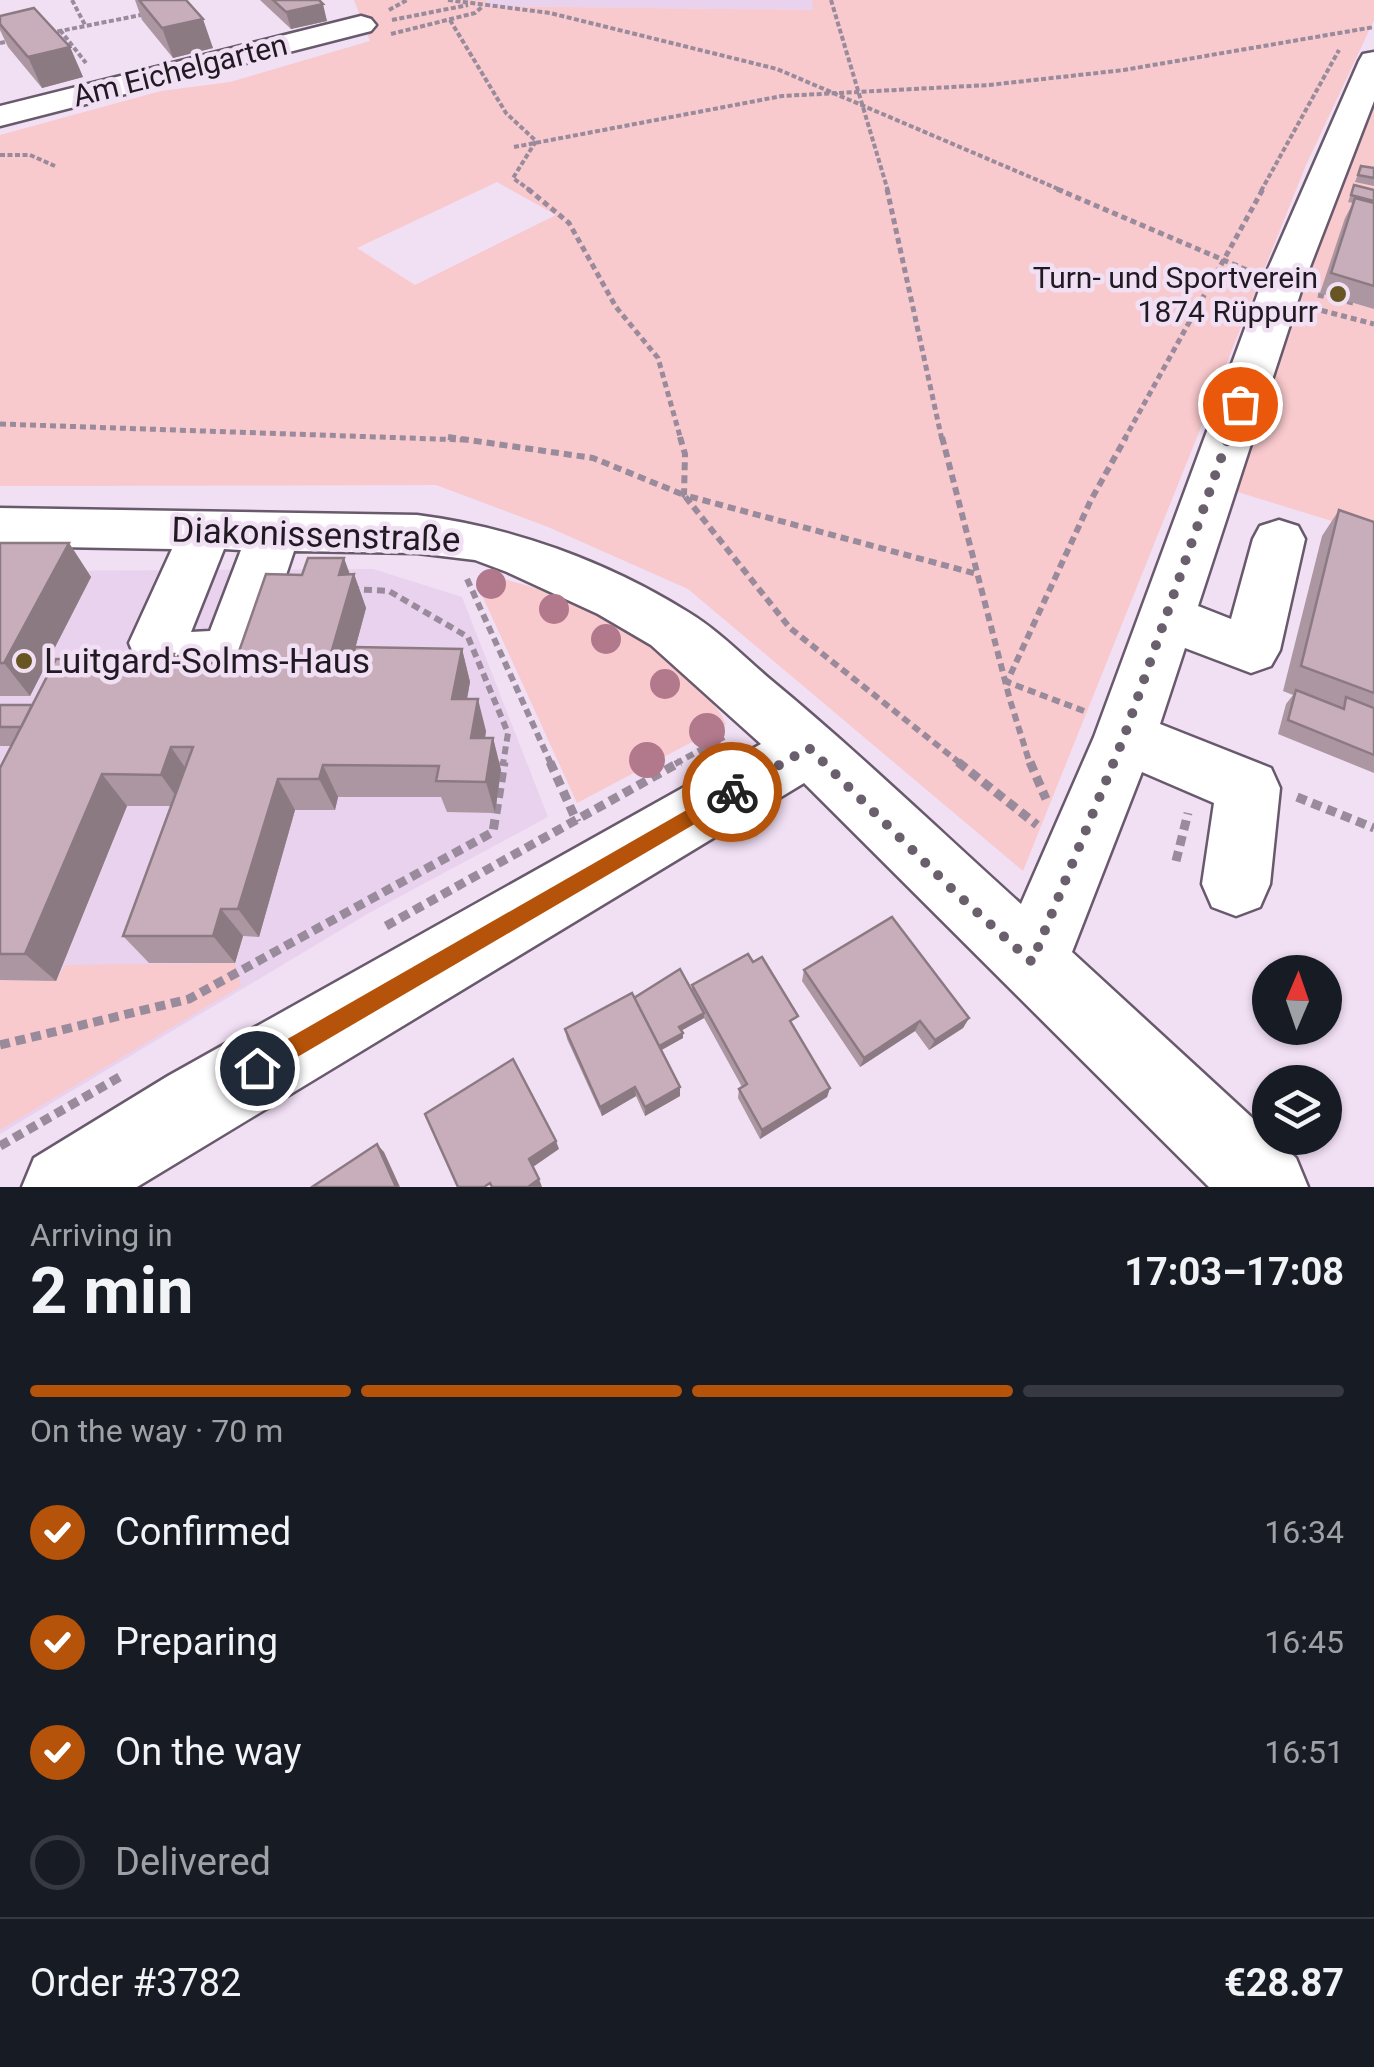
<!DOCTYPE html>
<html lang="en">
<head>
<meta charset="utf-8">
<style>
  body { margin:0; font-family:Roboto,sans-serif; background:#20242c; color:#f1f3f6; height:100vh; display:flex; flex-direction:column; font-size:38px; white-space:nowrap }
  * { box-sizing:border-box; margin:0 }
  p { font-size:32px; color:#9ea1a6 }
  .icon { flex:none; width:55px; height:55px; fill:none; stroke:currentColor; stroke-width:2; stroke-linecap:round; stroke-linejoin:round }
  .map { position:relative; height:1187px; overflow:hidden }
  .drawer { display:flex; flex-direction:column; background:#171b24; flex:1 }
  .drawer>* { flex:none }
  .needle { width:65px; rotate:2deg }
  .buttons { position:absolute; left:1252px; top:955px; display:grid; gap:20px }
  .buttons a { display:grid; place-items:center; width:90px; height:90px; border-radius:50%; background:#171b24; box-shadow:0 2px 8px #0004; font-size:50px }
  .pin { position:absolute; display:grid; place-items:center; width:85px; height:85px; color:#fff; margin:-42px; border:5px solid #fff; border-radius:50%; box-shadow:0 2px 10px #0007 }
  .courier { position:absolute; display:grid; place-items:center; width:100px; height:100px; margin:-50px; border:8px solid #b45309; border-radius:50%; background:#fff; color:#222; box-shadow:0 2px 12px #0007 }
  .summary em { font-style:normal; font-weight:700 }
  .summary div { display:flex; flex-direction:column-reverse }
  .summary { display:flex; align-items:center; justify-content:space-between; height:170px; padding:0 30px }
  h1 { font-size:65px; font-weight:700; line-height:75px }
  .bar { display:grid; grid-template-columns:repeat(4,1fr); gap:15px 10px; align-content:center; height:120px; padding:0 30px }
  .bar i { height:12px; border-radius:8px; background:#363941 }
  .bar .selected { background:#b45309 }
  .bar p { grid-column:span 4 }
  .line { display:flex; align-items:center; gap:25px; padding:0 30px; border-top:2px solid #363941 }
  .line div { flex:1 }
  ol { padding:0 30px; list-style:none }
  li { display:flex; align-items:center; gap:30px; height:110px }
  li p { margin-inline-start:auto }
  li .icon { padding:10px; border-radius:50%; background:#b45309; color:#fff; stroke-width:4 }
  li:last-child { color:#9ea1a6 }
  li i { width:55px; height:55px; border:5px solid #363941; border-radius:50% }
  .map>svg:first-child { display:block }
  .built { fill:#e9d2ed }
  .green { fill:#f8c9cd; fill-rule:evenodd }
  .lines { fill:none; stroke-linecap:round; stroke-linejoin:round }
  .minor-casing { stroke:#69596c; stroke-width:5 }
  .path-far3 { stroke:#998b9b; stroke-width:4; stroke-dasharray:5 2.5; stroke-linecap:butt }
  .path-far2 { stroke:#998b9b; stroke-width:5; stroke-dasharray:6 4; stroke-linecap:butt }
  .path-far1 { stroke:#998b9b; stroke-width:6; stroke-dasharray:8 5; stroke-linecap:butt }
  .path { stroke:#998b9b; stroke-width:9; stroke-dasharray:10 6; stroke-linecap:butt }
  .minor { fill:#fff; fill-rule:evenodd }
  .tree { fill:#b2798c }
  .wall { fill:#ac96a1 }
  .shaded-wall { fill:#8c7a83 }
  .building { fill:#c8aebb; stroke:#8c7a83; stroke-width:2.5 }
  .route { fill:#b45309 }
  .done { stroke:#6a5f6c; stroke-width:10; stroke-dasharray:0 18 }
  .poi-dot { fill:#675624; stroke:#f1dff4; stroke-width:4 }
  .labels { text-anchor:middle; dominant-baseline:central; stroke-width:9; stroke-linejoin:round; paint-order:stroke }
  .far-street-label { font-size:30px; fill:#211a22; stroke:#f1dff4 }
  .far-poi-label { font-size:30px; fill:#211a22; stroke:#f1dff4; text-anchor:end }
  .street-label { font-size:35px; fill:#211a22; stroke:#f1dff4 }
  .poi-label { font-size:35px; fill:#211a22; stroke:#f1dff4; text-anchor:start }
</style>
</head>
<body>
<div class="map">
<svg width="1374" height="1187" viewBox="0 0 1374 1187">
  <rect width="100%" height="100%" fill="#f1dff4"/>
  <g class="built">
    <polygon points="486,0 812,0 814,10 486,6"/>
    <polygon points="373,569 462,597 548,817 369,913 0,1134 0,571"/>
  </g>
  <g class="green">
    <path d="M 354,0 L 486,0 L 487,6 L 813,10 L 812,0 L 1374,0 L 1374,20 L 1306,165 L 1023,871 L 688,589 L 548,527 L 436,485 L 0,486 L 0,135 L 161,91 L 230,82 L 370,41 ZM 497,182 L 556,215 L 415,285 L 357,248 Z"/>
    <polygon points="1374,98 1374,534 1231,490"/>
    <path d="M 488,575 C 564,594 629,620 686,676 C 701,692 717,704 726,724 L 577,803 L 481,593 Z"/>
    <polygon points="235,963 241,986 0,1130 0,980 56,981 65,965"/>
  </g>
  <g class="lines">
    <g class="minor-casing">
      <g id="minor">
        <polygon points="361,16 371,19 376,25 371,31 0,126 0,106"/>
        <path d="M 1374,52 L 1374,101 L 1303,285 L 1198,606 L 1231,619 L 1253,539 L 1260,526 L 1279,520 L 1298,526 L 1305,539 L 1280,650 L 1271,666 L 1251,673 L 1185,648 L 1160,724 L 1271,768 L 1280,788 L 1270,884 L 1260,907 L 1236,916 L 1212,907 L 1202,884 L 1214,803 L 1142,772 L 1072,952 L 1296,1158 L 1308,1187 L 1209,1187 L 804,783 L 137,1187 L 22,1187 L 34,1158 L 168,1076 L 761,744 L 651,645 L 598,614 L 507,572 L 475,560 L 417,553 L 294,551 L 263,644 L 247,669 C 214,680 170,685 139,667 L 129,643 L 172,549 L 0,546 L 0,508 L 417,515 C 512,527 606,561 688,612 C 718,630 744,657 771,680 C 857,751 938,829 1021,904 L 1094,737 L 1261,285 L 1359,61 L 1363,54 ZM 224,549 L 241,550 L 210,631 L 191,632 Z"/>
      </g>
    </g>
    <g class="path-far3">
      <polyline points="72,0 85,25"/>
      <polyline points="448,0 550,13 777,69 1063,191"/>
      <polyline points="831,0 888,191"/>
      <polyline points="389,10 407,0"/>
      <polyline points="392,20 468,5"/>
      <polyline points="450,20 506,113 536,141 513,178 531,191"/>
      <polyline points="60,30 86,63"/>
      <polyline points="50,33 146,14"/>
      <polyline points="391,34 475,13 483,6"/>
      <polyline points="0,43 14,40"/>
      <polyline points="514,147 782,96 989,85 1124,70 1374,27"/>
      <polyline points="0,155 30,155 55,166"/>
      <polyline points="1261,191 1339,50"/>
    </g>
    <g class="path-far2">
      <polyline points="528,189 569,223 616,307 658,358 681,440"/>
      <polyline points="887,189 942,440"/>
      <polyline points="1057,189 1247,270"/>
      <polyline points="1318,295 1353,303"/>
      <polyline points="1312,308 1374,324"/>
      <polyline points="0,424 465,440"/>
      <polyline points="1124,440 1263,189"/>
    </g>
    <g class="path-far1">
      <polyline points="448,437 593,458 684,495 790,628 961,764"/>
      <polyline points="680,437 685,454 684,495 977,574"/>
      <polyline points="942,437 1010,700 1030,764"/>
      <polyline points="467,579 551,764"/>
      <polyline points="351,589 389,591 468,637 508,733 503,764"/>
      <polyline points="1084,711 1007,682 1091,500 1126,437"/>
      <polyline points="675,764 724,737"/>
    </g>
    <g class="path">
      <polyline points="550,762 577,822"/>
      <polyline points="958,762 1037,825"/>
      <polyline points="1030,762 1046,799"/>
      <polyline points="1297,797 1374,828"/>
      <polyline points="1176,861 1188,813"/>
      <polyline points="386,926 680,762"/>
      <polyline points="0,1045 189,999 493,832 504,762"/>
      <polyline points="0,1146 123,1075"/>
    </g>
    <use href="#minor" class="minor"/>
  </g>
  <g class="tree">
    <circle cx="491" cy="584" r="15"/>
    <circle cx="554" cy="609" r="15"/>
    <circle cx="606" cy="639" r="15"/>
    <circle cx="665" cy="684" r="15"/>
    <circle cx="707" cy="731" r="18"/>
    <circle cx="647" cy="760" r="18"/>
  </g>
  <g class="wall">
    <polygon points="135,0 186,0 213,48 173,58 142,20"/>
    <polygon points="260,0 319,0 327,21 291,29"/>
    <polygon points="0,16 70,47 83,77 42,88 8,47 0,30"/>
    <polygon points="1361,166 1374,168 1374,186 1355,182"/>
    <polygon points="1354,185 1374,190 1374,309 1320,293 1345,218 1353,203 1348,202"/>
    <polygon points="1339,510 1374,522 1374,773 1278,734 1286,704 1293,695 1283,691 1322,536"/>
    <polygon points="0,543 69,543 91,577 30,696 0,696"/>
    <polygon points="354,574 366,608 351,664 462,649 470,682 467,699 486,731 485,738 493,738 501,770 495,813 447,812 441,797 338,797 335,810 295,810 259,937 243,936 235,963 149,963 123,936 171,806 127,806 56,981 0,980 0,768 11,746 0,746 0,705 32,705 148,659 174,654 177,658 203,663 235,663 350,575"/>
    <polygon points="804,970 969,1018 963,1028 929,1050 915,1031 860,1067 802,981"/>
    <polygon points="692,985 795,1026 794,1027 830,1088 827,1097 760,1139 738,1098 739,1089 742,1087 704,1018 682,1030 683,1038 661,1050 680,1096 645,1116 636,1096 602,1116 567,1039 565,1029 634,998 692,990"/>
  </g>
  <g class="shaded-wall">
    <polygon points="323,4 327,21 291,29 286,12"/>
    <polygon points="203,19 213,48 173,58 162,28"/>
    <polygon points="70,47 83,77 42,88 28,57"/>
    <polygon points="69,543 91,577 30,696 4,663"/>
    <polygon points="344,558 352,580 354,574 366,608 342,697 328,664 339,575"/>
    <polygon points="462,649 470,682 461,731 452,699"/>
    <polygon points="174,654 190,680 200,656 204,663 191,695 170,662"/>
    <polygon points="478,699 486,731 480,770 471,738"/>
    <polygon points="493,738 501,770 495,813 486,782"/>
    <polygon points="171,747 193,779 183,806 161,775"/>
    <polygon points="323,765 338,797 335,810 319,779"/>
    <polygon points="102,774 127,806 56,981 25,954"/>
    <polygon points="278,779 295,810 259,937 238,909"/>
    <polygon points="221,909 243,936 235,963 213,936"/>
    <polygon points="704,1013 704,1018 679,1032 679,1027"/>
    <polygon points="969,1018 963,1028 929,1050 935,1040"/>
    <polygon points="920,1021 915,1031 860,1067 864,1058"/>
    <polygon points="683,1033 683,1038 658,1052 657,1047"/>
    <polygon points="635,1087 636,1096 602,1116 600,1107"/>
    <polygon points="680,1087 680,1096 645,1116 645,1107"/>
    <polygon points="830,1088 827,1097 760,1139 762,1130"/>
    <polygon points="556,1141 559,1149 533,1167 529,1159"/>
    <polygon points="377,1144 384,1152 400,1187 396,1187"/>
    <polygon points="539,1179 542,1187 528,1187"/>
  </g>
  <g class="building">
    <polygon points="139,0 186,0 203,19 162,28"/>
    <polygon points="273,0 319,0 323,4 286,12"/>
    <polygon points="34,8 70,47 28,57 0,24 0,16"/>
    <polygon points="1361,166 1374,168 1374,178 1358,175"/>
    <polygon points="1354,185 1374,190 1374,201 1351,195"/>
    <polygon points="1355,198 1374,203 1374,286 1331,273"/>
    <polygon points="1339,510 1374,522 1374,693 1301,666"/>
    <polygon points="0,543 69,543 4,663 0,663"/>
    <polygon points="308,558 344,558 339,575 354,574 328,664 351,664 355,647 462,649 452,699 478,699 471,738 493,738 486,782 436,781 439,766 323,765 319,779 278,779 238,909 221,909 213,936 123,936 193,747 171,747 161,775 102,774 25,954 0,954 0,768 56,659 148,659 151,654 174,654 170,662 235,663 266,574 302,575"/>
    <polygon points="178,656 200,656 197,663 179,662 177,658"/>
    <polygon points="1296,690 1344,709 1346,697 1374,708 1374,755 1288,720"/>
    <polygon points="0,705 32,705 21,727 0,727"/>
    <polygon points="892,917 969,1018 935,1040 920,1021 864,1058 804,970"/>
    <polygon points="748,954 753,962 762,957 798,1016 790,1021 830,1088 762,1130 739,1089 747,1084 692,985"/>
    <polygon points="680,969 704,1013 679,1027 683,1033 659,1046 634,998"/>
    <polygon points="632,993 680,1087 645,1107 635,1087 600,1107 565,1029"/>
    <polygon points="513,1059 556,1141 529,1159 539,1179 528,1187 492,1187 490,1183 484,1187 458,1187 425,1114"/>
    <polygon points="377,1144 396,1187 312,1187"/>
  </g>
  <polygon class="route" points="732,784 739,786 739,798 265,1076 257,1080 249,1076 245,1068 249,1061"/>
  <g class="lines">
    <polyline class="done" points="732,792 809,748 957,894 1032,962 1124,737 1240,404"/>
  </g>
  <g class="poi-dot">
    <circle cx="1338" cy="294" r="10"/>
    <circle cx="24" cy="661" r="10"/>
  </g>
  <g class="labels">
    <g class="far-street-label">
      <text transform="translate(180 70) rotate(-14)">Am Eichelgarten</text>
    </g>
    <g class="far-poi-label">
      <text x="1318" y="277">Turn- und Sportverein<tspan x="1318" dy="34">1874 Rüppurr</tspan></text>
    </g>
    <g class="street-label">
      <text transform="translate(316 535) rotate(2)">Diakonissenstraße</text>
    </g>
    <g class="poi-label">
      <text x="44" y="661">Luitgard-Solms-Haus</text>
    </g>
  </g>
</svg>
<div class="buttons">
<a><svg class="needle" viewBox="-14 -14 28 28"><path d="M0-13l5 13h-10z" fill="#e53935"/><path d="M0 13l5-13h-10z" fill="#9ea1a6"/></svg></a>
<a><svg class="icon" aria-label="layers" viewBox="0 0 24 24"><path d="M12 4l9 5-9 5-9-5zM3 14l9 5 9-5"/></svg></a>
</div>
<div class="pin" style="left:1240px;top:404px;background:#ea580c"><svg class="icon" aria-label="bag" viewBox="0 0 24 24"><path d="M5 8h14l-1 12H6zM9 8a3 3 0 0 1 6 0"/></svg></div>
<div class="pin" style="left:257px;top:1068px;background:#1f2937"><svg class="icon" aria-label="home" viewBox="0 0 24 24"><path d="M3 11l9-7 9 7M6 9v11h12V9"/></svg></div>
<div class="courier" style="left:732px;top:792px"><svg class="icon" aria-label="bike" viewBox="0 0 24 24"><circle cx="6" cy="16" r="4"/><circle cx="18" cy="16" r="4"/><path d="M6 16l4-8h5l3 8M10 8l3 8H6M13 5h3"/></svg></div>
</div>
<section class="drawer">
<div class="summary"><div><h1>2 min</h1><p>Arriving in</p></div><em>17:03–17:08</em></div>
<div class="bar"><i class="selected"></i><i class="selected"></i><i class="selected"></i><i></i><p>On the way · 70 m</p></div>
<ol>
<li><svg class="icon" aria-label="check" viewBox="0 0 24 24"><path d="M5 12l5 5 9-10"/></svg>Confirmed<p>16:34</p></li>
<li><svg class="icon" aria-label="check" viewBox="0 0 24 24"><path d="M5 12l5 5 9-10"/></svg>Preparing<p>16:45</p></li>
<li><svg class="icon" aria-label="check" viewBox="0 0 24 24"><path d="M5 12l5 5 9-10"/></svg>On the way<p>16:51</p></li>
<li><i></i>Delivered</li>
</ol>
<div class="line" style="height:130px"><div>Order #3782</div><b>€28.87</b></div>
</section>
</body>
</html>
